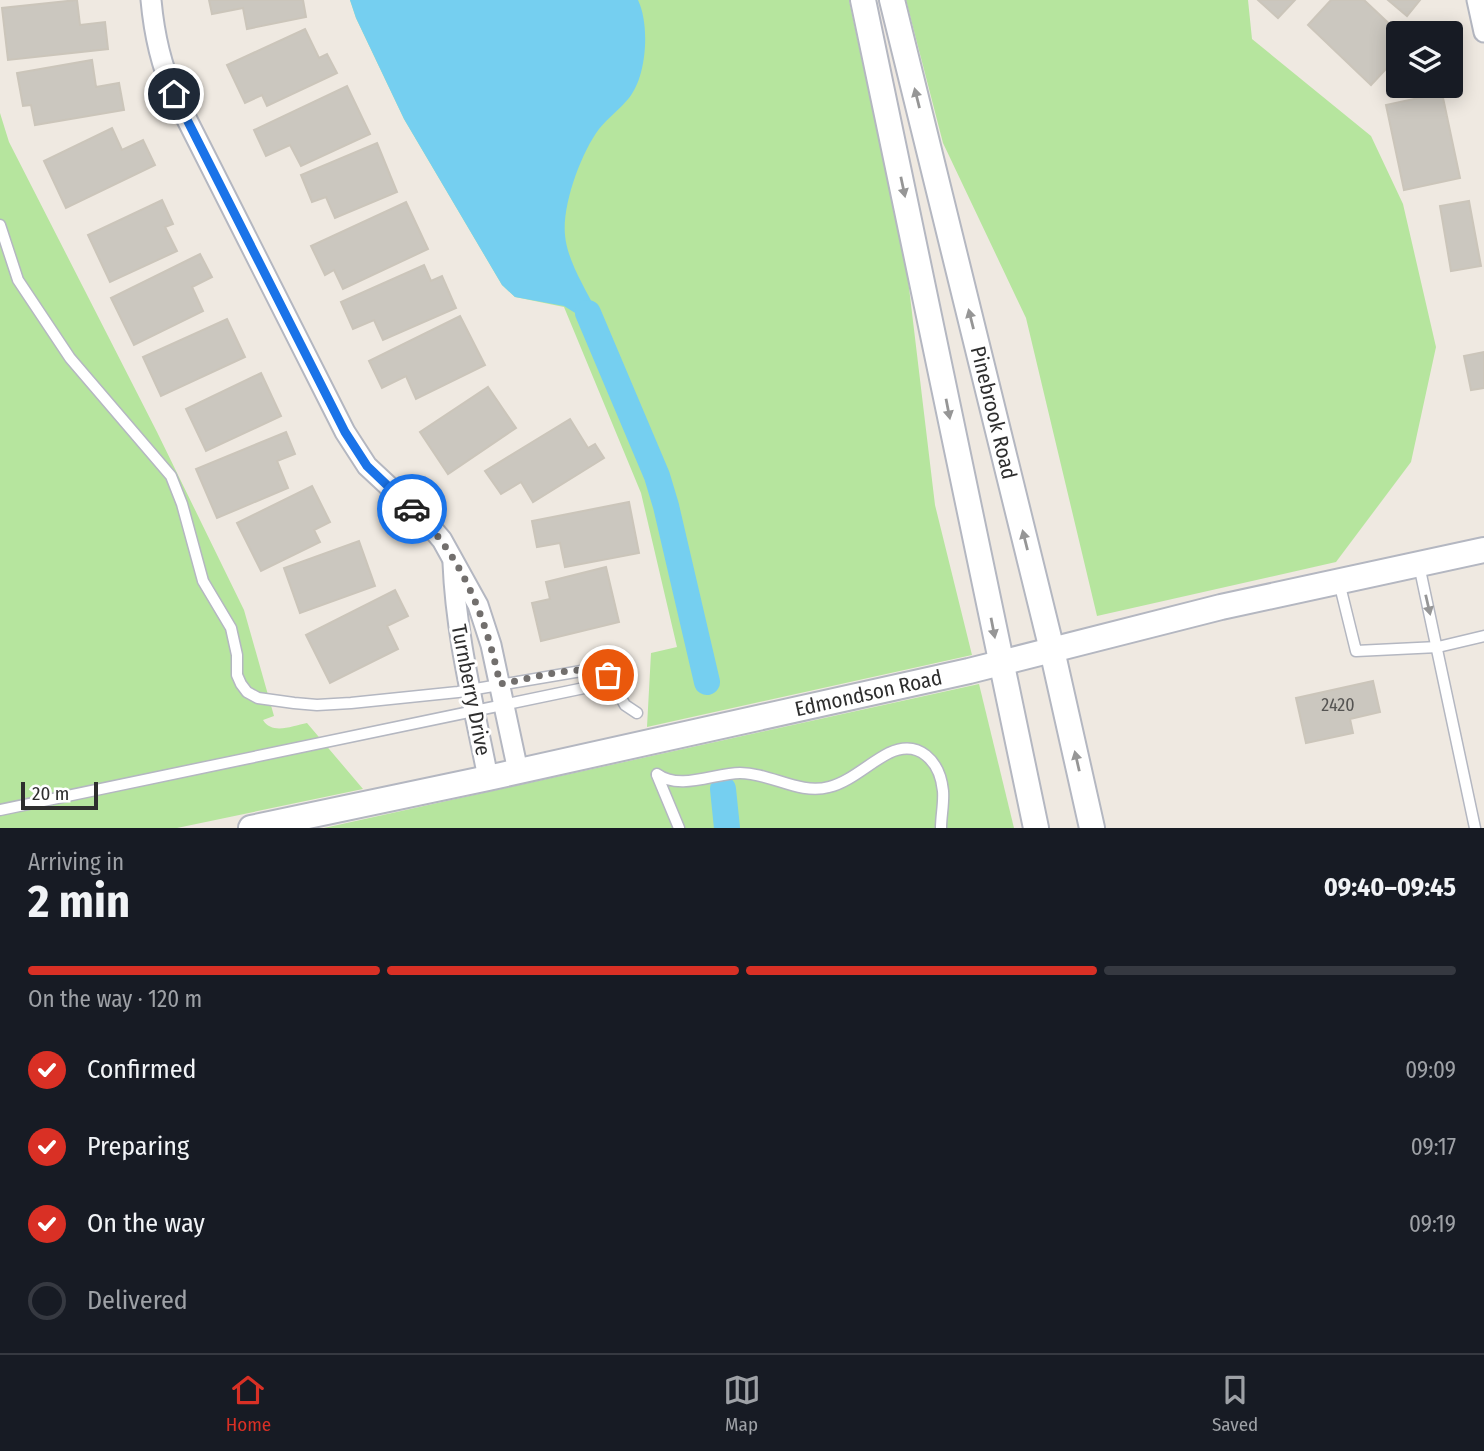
<!DOCTYPE html>
<html lang="en">
<head>
<meta charset="utf-8">
<style>
  body { margin:0; font-family:"Fira Sans Condensed",sans-serif; background:#20242c; color:#f1f3f6; height:100vh; display:flex; flex-direction:column; font-size:26px; white-space:nowrap }
  * { box-sizing:border-box; margin:0 }
  p { font-size:23px; color:#9ea1a6 }
  .icon { flex:none; width:38px; height:38px; fill:none; stroke:currentColor; stroke-width:2; stroke-linecap:round; stroke-linejoin:round }
  .map { position:relative; height:828px; overflow:hidden }
  .side { display:flex; flex-direction:column; background:#171b24; flex:1 }
  .side>* { flex:none }
  .buttons { position:absolute; left:1386px; top:21px; display:grid; gap:14px }
  .buttons a { display:grid; place-items:center; width:77px; height:77px; border-radius:7px; background:#171b24; box-shadow:0 4px 18px #0003; font-size:35px }
  .scale { position:absolute; left:21px; bottom:18px; width:77px; box-sizing:border-box; padding-left:7px; border:4px solid #2e2e2e; border-top:0; font-size:19px; line-height:24px; white-space:nowrap; color:#2e2e2e; -webkit-text-stroke:5px #fff; paint-order:stroke }
  .pin { position:absolute; display:grid; place-items:center; width:60px; height:60px; color:#fff; margin:-30px; border:4px solid #fff; border-radius:50%; box-shadow:0 2px 7px #0007 }
  .courier { position:absolute; display:grid; place-items:center; width:70px; height:70px; margin:-35px; border:5px solid #1a73e8; border-radius:50%; background:#fff; color:#222; box-shadow:0 2px 9px #0007 }
  .overview em { font-style:normal; font-weight:700 }
  .overview div { display:flex; flex-direction:column-reverse }
  .overview { display:flex; align-items:center; justify-content:space-between; height:119px; padding:0 28px }
  h1 { font-size:46px; font-weight:700; line-height:52px }
  .bar { display:grid; grid-template-columns:repeat(4,1fr); gap:10px 7px; align-content:center; height:84px; padding:0 28px }
  .bar i { height:9px; border-radius:5px; background:#363941 }
  .bar .active { background:#d93025 }
  .bar p { grid-column:span 4 }
  ol { padding:0 28px; list-style:none }
  li { display:flex; align-items:center; gap:21px; height:77px }
  li p { margin-inline-start:auto }
  li .icon { padding:7px; border-radius:50%; background:#d93025; color:#fff; stroke-width:4 }
  li:last-child { color:#9ea1a6 }
  li i { width:38px; height:38px; border:4px solid #363941; border-radius:50% }
  .dock { display:flex; justify-content:space-around; align-items:center; height:98px; border-top:2px solid #363941; background:#171b24; font-size:19px; color:#9ea1a6 }
  .dock a { display:grid; justify-items:center; gap:4px }
  .dock .active { color:#d93025 }
  .map>svg:first-child { display:block }
  .green { fill:#b6e59e }
  .water { fill:#75cff0 }
  .lines { fill:none; stroke-linecap:round; stroke-linejoin:round }
  .canal { stroke:#75cff0; stroke-width:26 }
  .building { fill:#cbc7bf; stroke:#cbc5ba; stroke-width:2 }
  .service-casing { stroke:#b4b7c1; stroke-width:13 }
  .minor-casing { stroke:#b4b7c1; stroke-width:23 }
  .tertiary-casing { stroke:#b4b7c1; stroke-width:28 }
  .service { stroke:#fff; stroke-width:10 }
  .minor { stroke:#fff; stroke-width:19 }
  .tertiary { stroke:#fff; stroke-width:24 }
  .oneway { fill:#969696 }
  .done { stroke:#726f6d; stroke-width:7; stroke-dasharray:0 12.6 }
  .route { stroke:#1a73e8; stroke-width:9 }
  .labels { text-anchor:middle; dominant-baseline:central; stroke-width:6; stroke-linejoin:round; paint-order:stroke }
  .number-label { font-size:18px; fill:#555452 }
  .street-label { font-size:21px; fill:#2e2e2e; stroke:#fff }
</style>
</head>
<body>
<div class="map">
<svg width="1484" height="828" viewBox="0 0 1484 828">
  <rect width="100%" height="100%" fill="#efe9e1"/>
  <g class="green">
    <polygon points="350,0 849,0 907,271 935,505 972,655 647,727 651,653 677,647 641,493 564,307 515,297 502,285 404,119 356,18"/>
    <polygon points="906,0 1248,0 1252,39 1371,136 1403,204 1436,347 1411,462 1336,562 1097,616 1026,318 943,143"/>
    <path d="M 0,113 L 9,142 L 157,432 L 244,610 L 274,716 L 263,720 C 272,735 292,726 307,723 L 363,789 L 177,828 L 0,828 Z"/>
    <polygon points="979,684 1014,828 324,828"/>
  </g>
  <path class="water" d="M 350,0 L 638,0 C 650,25 647,76 629,98 C 620,109 608,118 599,129 C 581,153 562,205 565,235 C 567,260 585,288 596,310 L 580,316 L 564,306 L 515,297 L 502,285 L 404,119 L 356,18 Z"/>
  <g class="lines">
    <g class="canal">
      <polyline points="588,313 657,476 666,506 707,682"/>
      <polyline points="723,789 727,828"/>
    </g>
  </g>
  <g class="building">
    <polygon points="77,0 80,25 105,22 108,49 8,60 2,8"/>
    <polygon points="209,0 303,0 306,17 247,29 243,8 212,14"/>
    <polygon points="1258,0 1295,0 1278,18"/>
    <polygon points="1331,0 1364,0 1399,33 1398,56 1371,85 1308,25"/>
    <polygon points="1388,0 1420,0 1407,16"/>
    <polygon points="305,29 319,58 327,54 337,73 267,106 262,95 245,103 227,65"/>
    <polygon points="92,60 96,87 119,83 124,110 35,125 31,105 23,106 17,73"/>
    <polygon points="347,86 370,134 301,166 290,145 266,156 254,130"/>
    <polygon points="1442,93 1460,178 1404,190 1386,105"/>
    <polygon points="112,128 122,150 143,140 155,165 66,208 44,161"/>
    <polygon points="377,143 397,192 335,218 326,197 312,202 301,175"/>
    <polygon points="162,200 173,224 165,227 177,251 110,282 88,235"/>
    <polygon points="1469,201 1481,266 1451,271 1440,206"/>
    <polygon points="406,202 428,249 343,289 334,270 325,275 311,246"/>
    <polygon points="200,254 212,277 192,287 203,311 134,345 111,298"/>
    <polygon points="424,265 431,281 442,276 456,308 383,340 374,320 353,329 341,302"/>
    <polygon points="460,316 485,365 416,399 406,376 382,388 369,361"/>
    <polygon points="227,319 245,357 161,396 143,357"/>
    <polygon points="1484,352 1484,388 1471,390 1464,356"/>
    <polygon points="261,373 281,416 206,451 186,409"/>
    <polygon points="488,387 516,428 448,474 420,432"/>
    <polygon points="570,419 588,448 595,444 604,458 533,502 521,482 501,494 485,471"/>
    <polygon points="286,432 295,454 277,461 288,488 217,518 196,469"/>
    <polygon points="312,486 330,522 314,530 320,542 261,571 237,523"/>
    <polygon points="629,502 639,553 565,567 560,543 537,547 532,521"/>
    <polygon points="359,541 375,586 300,613 284,568"/>
    <polygon points="606,567 619,622 541,641 532,603 550,599 546,582"/>
    <polygon points="395,590 408,616 387,626 398,649 330,683 306,635"/>
    <polygon points="1373,681 1380,712 1350,719 1353,733 1306,743 1296,698"/>
  </g>
  <g class="lines">
    <g class="service-casing">
      <g id="service">
        <polyline points="0,225 18,280 70,358 171,476 182,504 203,581 231,628 237,655 237,675 241,684 247,692 258,698 294,703 317,705 351,703 458,692 593,669 608,675 625,705 637,713"/>
        <polyline points="1419,565 1475,828"/>
        <polyline points="1339,582 1356,651 1438,647 1484,636"/>
        <path d="M 657,774 C 680,791 715,773 740,773 C 771,773 799,795 829,787 C 850,782 869,763 889,753 C 919,739 940,761 943,791 C 944,803 941,816 941,828"/>
        <polyline points="657,775 679,828"/>
        <polyline points="0,810 613,682"/>
      </g>
    </g>
    <g class="minor-casing">
      <g id="minor">
        <path d="M 151,0 C 154,33 160,63 174,94 L 345,432 L 367,466 L 425,520 L 442,540 L 478,605 L 491,645 L 518,771"/>
        <polyline points="1477,0 1484,32"/>
        <path d="M 453,563 C 456,637 474,706 488,778"/>
      </g>
    </g>
    <g class="tertiary-casing">
      <g id="tertiary">
        <polyline points="863,0 1036,828"/>
        <path id="s1" d="M 892,0 L 1052,650 L 1092,828"/>
        <path id="s2" d="M 251,828 L 488,778 L 969,671 L 1221,607 L 1484,550"/>
      </g>
    </g>
    <use href="#service" class="service"/>
    <use href="#minor" class="minor"/>
    <use href="#tertiary" class="tertiary"/>
  </g>
  <defs><path id="oneway-solid" d="M-6-.8H1V-3.2L6.5 0L1 3.2V.8H-6Z" transform="scale(1.75)"/></defs>
  <g class="oneway">
    <use href="#oneway-solid" transform="translate(917 98) rotate(-104)"/>
    <use href="#oneway-solid" transform="translate(903 187) rotate(78)"/>
    <use href="#oneway-solid" transform="translate(971 319) rotate(-104)"/>
    <use href="#oneway-solid" transform="translate(948 409) rotate(79)"/>
    <use href="#oneway-solid" transform="translate(1025 540) rotate(-104)"/>
    <use href="#oneway-solid" transform="translate(1428 605) rotate(77)"/>
    <use href="#oneway-solid" transform="translate(993 628) rotate(79)"/>
    <use href="#oneway-solid" transform="translate(1077 761) rotate(-103)"/>
  </g>
  <g class="lines">
    <path class="done" d="M 412,509 C 463,555 486,619 500,684 C 525,680 587,661 608,675"/>
    <polyline class="route" points="174,94 345,432 367,466 412,509"/>
  </g>
  <g class="labels">
    <g class="number-label">
      <text x="1338" y="705">2420</text>
    </g>
    <g class="street-label">
      <text stroke="none"><textPath href="#s1" startOffset="425">Pinebrook Road</textPath></text>
      <text transform="translate(471 690) rotate(79)">Turnberry Drive</text>
      <text stroke="none"><textPath href="#s2" startOffset="632">Edmondson Road</textPath></text>
    </g>
  </g>
</svg>
<div class="buttons">
<a><svg class="icon" aria-label="layers" viewBox="0 0 24 24"><path d="M12 4l9 5-9 5-9-5zM3 14l9 5 9-5"/></svg></a>
</div>
<div class="scale">20 m</div>
<div class="pin" style="left:608px;top:675px;background:#ea580c"><svg class="icon" aria-label="bag" viewBox="0 0 24 24"><path d="M5 8h14l-1 12H6zM9 8a3 3 0 0 1 6 0"/></svg></div>
<div class="pin" style="left:174px;top:94px;background:#1f2937"><svg class="icon" aria-label="home" viewBox="0 0 24 24"><path d="M3 11l9-7 9 7M6 9v11h12V9"/></svg></div>
<div class="courier" style="left:412px;top:509px"><svg class="icon" aria-label="car" viewBox="0 0 24 24"><path d="M5 17H2v-5l4-1 3-4h7l3 4 3 1v5h-3M9 17h6M6 11h13"/><circle cx="7" cy="17" r="2"/><circle cx="17" cy="17" r="2"/></svg></div>
</div>
<section class="side">
<div class="overview"><div><h1>2 min</h1><p>Arriving in</p></div><em>09:40–09:45</em></div>
<div class="bar"><i class="active"></i><i class="active"></i><i class="active"></i><i></i><p>On the way · 120 m</p></div>
<ol>
<li><svg class="icon" aria-label="check" viewBox="0 0 24 24"><path d="M5 12l5 5 9-10"/></svg>Confirmed<p>09:09</p></li>
<li><svg class="icon" aria-label="check" viewBox="0 0 24 24"><path d="M5 12l5 5 9-10"/></svg>Preparing<p>09:17</p></li>
<li><svg class="icon" aria-label="check" viewBox="0 0 24 24"><path d="M5 12l5 5 9-10"/></svg>On the way<p>09:19</p></li>
<li><i></i>Delivered</li>
</ol>
</section>
<nav class="dock">
<a class="active"><svg class="icon" aria-label="home" viewBox="0 0 24 24"><path d="M3 11l9-7 9 7M6 9v11h12V9"/></svg>Home</a>
<a><svg class="icon" aria-label="map" viewBox="0 0 24 24"><path d="M3 6l6-2 6 2 6-2v14l-6 2-6-2-6 2zM9 4v14M15 6v14"/></svg>Map</a>
<a><svg class="icon" aria-label="saved" viewBox="0 0 24 24"><path d="M7 4h10v16l-5-4-5 4z"/></svg>Saved</a>
</nav>
</body>
</html>
